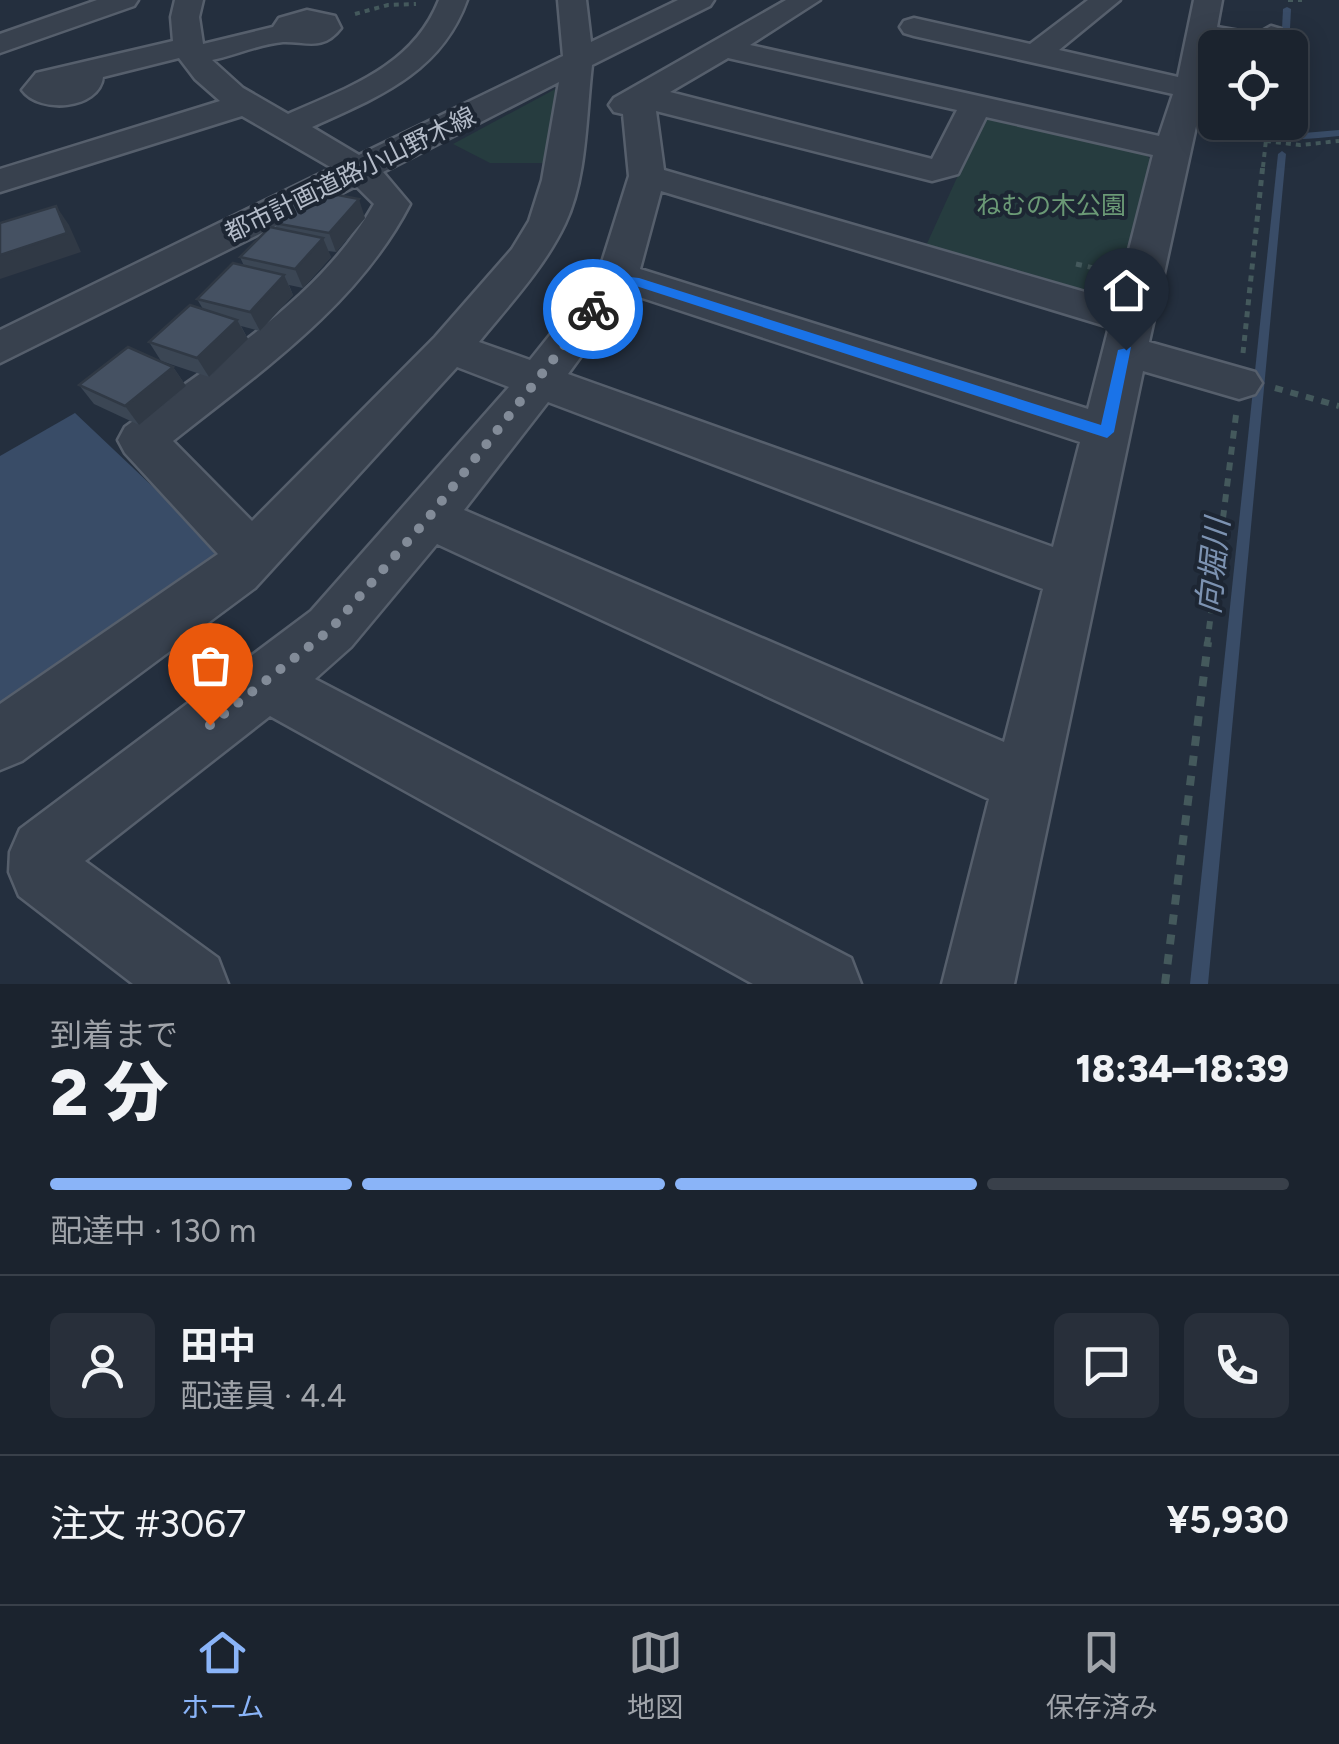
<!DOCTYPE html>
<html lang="ja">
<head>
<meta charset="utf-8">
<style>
  body { margin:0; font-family:Figtree,"Noto Sans JP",sans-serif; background:#282f3a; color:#f1f3f6; height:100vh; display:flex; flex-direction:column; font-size:38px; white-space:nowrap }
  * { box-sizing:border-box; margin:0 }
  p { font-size:32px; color:#a0a4aa }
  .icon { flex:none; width:55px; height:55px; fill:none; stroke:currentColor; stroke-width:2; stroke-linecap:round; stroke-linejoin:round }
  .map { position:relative; height:984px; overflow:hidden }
  .drawer { display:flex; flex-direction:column; background:#1b232e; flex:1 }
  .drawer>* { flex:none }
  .tools { position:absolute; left:1198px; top:30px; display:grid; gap:20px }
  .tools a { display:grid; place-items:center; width:110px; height:110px; border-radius:15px; background:#1b232e; box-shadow:0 5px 25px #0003,0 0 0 2px #39404a; font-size:50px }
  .pin { position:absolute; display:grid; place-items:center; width:85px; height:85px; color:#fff; margin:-102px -42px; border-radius:50% 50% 50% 0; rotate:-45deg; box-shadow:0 0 10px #0007 }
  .pin .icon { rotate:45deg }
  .courier { position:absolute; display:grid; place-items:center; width:100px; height:100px; margin:-50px; border:8px solid #1a73e8; border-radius:50%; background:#fff; color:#222; box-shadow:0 2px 12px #0007 }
  .headline em { font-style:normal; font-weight:800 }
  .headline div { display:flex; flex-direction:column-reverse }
  .headline { display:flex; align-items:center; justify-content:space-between; height:170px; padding:0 50px }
  h1 { font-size:65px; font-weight:800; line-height:75px }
  .bar { display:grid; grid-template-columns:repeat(4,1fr); gap:15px 10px; align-content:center; height:120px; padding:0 50px }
  .bar i { height:12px; border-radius:8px; background:#39404a }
  .bar .current { background:#8ab4f8 }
  .bar p { grid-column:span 4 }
  .line { display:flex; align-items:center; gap:25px; padding:0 50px; border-top:2px solid #39404a }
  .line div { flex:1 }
  .round { display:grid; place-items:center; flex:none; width:105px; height:105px; border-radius:15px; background:#282f3a }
  .menu { display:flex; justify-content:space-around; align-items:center; height:140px; border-top:2px solid #39404a; background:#1b232e; font-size:28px; color:#a0a4aa }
  .menu a { display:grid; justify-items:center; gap:5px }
  .menu .current { color:#8ab4f8 }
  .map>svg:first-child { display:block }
  .green { fill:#263c3f }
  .water { fill:#394c67 }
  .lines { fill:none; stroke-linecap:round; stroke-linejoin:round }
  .stream { fill:#394c67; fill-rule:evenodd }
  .minor-casing { stroke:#565f6c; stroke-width:5 }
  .path-far3 { stroke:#44595c; stroke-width:4; stroke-dasharray:5 5; stroke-linecap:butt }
  .path-far2 { stroke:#44595c; stroke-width:5; stroke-dasharray:6 6; stroke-linecap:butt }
  .path-far1 { stroke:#44595c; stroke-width:6; stroke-dasharray:8 8; stroke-linecap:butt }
  .path { stroke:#44595c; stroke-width:8; stroke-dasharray:10 10; stroke-linecap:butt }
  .minor { fill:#38414e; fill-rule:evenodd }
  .wall { fill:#3b4654 }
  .shaded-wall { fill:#303945 }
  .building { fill:#455162; stroke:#303945; stroke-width:2.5 }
  .route { fill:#1a73e8 }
  .done { stroke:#828b98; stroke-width:10; stroke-dasharray:0 18 }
  .labels { text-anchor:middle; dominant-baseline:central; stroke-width:8; stroke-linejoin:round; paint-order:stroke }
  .far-street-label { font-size:25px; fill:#b4bcc9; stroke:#1d2633 }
  .far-park-label { font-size:25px; fill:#6b9a76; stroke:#1d2633 }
  .water-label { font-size:32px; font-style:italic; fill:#7c92b1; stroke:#1d2633 }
</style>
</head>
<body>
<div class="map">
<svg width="1339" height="984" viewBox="0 0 1339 984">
  <rect width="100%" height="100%" fill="#242f3e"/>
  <g class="green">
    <polygon points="559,87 555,163 490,163 453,144"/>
    <polygon points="985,116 1142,149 1152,162 1127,271 1109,267 1102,289 1116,294 1115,298 1102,299 925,248"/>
  </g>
  <polygon class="water" points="75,413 225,555 0,718 0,456"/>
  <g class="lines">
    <g class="stream">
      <polygon points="1287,7 1291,9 1289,48 1281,48 1283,9"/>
      <path d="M 1269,122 L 1277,122 L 1276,132 L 1292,134 L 1339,130 L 1339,136 C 1315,138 1289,143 1267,134 Z"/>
      <polygon points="1282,151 1286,154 1208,984 1190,984 1278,154"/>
    </g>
    <g class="minor-casing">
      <g id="minor">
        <polygon points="97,0 138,0 134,6 0,53 0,34"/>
        <path d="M 175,0 L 203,0 L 199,17 L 203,44 L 273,27 L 279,18 L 307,10 L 335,16 L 341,28 C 323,52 305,41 283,42 C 260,44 235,55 212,60 L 243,88 L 288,114 C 349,87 413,66 439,0 L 467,0 C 441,73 378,97 312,127 L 359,155 L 563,56 L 558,0 L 586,0 L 591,42 L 678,0 L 714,0 L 710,6 L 592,65 C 586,116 587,178 565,224 C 544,268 509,305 479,342 L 530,360 L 598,275 L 629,176 L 623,114 L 614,112 L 609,105 L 614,98 L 786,0 L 820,0 L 750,45 L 1159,136 L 1173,94 L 914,36 L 904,33 L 900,27 L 904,21 L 914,18 L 1030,44 L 1088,0 L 1120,0 L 1059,50 L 1178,77 L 1194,0 L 1222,0 L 1217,27 L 1257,34 L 1271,26 L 1281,29 L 1286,35 L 1279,48 L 1214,44 L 1149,342 L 1255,372 L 1262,383 L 1255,394 L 1239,399 L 1143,371 L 1014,984 L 942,984 L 989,799 L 437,544 L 351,647 L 315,679 L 851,958 L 861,984 L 753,984 L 270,716 L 85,861 L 218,958 L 228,984 L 133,984 L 19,896 L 9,872 L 10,852 L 20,829 L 311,611 L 509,387 L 457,367 L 255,588 L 22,761 L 0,770 L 0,704 L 218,554 L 125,453 L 118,440 L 125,427 C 212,363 320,300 374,204 L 356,186 L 0,363 L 0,330 L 332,168 L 242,116 L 0,192 L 0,169 L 220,101 L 195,79 L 179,58 L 103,77 C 99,110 39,114 22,90 L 36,73 L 173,41 L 171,17 ZM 728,58 L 957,110 L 932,159 L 670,92 ZM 559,82 L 542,180 L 529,221 L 512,249 L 435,337 L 252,521 L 173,441 C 260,372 358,305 410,204 L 383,172 ZM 656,111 L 932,181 L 958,174 L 986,117 L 1153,155 L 1116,301 L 664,170 ZM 661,191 L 1109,327 L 1088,409 L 640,269 ZM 627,293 L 1080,442 L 1053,547 L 568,374 ZM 548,402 L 1043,589 L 1004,742 L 464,510 Z"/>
      </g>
    </g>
    <g class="path-far3">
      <polyline points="1288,0 1302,0"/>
      <polyline points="355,14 388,5 416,4"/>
      <polyline points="1266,141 1300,145 1339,141"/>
      <polyline points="1263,167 1268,122"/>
    </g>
    <g class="path-far2">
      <polyline points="1076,264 1103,270"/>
      <polyline points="1243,353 1263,164"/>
    </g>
    <g class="path-far1">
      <polyline points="1275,388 1339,406"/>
      <polyline points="1207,645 1236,415"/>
    </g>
    <polyline class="path" points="1165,984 1208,642"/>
    <use href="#minor" class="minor"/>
  </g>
  <g class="wall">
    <polygon points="365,218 336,252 328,251 331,257 303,288 289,285 293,295 260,331 241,326 248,339 209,377 161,361 149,342 203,309 197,299 244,266 240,257 277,228 274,223"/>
    <polygon points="173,367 186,386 139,425 94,404 79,385"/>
  </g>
  <g class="shaded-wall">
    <polygon points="359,199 365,218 336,252 329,233"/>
    <polygon points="56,206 69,225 81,252 0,279 0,255"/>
    <polygon points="323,238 331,257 303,288 295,269"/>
    <polygon points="284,275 293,295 260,331 250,312"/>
    <polygon points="237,320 248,339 209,377 197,358"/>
    <polygon points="173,367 186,386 139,425 125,406"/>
  </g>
  <g class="building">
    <polygon points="306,189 359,199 329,233 274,223"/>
    <polygon points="56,206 67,233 0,255 0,223"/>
    <polygon points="270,227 323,238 295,269 240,257"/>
    <polygon points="233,263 284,275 250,312 197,299"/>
    <polygon points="190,305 237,320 197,358 149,342"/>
    <polygon points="128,347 173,367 125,406 79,385"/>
  </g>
  <polygon class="route" points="612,275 639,278 1101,425 1118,350 1131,347 1114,432 1107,438 633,285 620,283 598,312 589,312 589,306"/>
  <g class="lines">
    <polyline class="done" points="210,725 331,629 429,517 593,309"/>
  </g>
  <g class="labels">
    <g class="far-street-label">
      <text transform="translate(350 174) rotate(-26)">都市計画道路小山野木線</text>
    </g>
    <g class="far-park-label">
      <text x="1051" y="205">ねむの木公園</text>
    </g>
    <g class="water-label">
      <text transform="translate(1213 566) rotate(-84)">向堀川</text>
    </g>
  </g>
</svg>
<div class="tools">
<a><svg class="icon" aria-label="locate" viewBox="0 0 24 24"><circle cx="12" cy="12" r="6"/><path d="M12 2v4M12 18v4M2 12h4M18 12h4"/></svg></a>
</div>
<div class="pin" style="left:210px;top:725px;background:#ea580c"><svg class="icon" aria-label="bag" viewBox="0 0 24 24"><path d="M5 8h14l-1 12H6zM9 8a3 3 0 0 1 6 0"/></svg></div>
<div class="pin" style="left:1126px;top:350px;background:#1f2937"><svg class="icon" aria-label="home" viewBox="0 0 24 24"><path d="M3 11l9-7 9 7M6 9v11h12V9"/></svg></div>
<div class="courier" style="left:593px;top:309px"><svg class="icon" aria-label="bike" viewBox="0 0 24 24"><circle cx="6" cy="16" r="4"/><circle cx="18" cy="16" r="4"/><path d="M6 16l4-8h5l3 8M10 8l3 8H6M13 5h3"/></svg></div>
</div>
<section class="drawer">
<div class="headline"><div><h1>2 分</h1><p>到着まで</p></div><em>18:34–18:39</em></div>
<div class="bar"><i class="current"></i><i class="current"></i><i class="current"></i><i></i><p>配達中 · 130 m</p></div>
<div class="line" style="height:180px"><a class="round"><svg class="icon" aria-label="person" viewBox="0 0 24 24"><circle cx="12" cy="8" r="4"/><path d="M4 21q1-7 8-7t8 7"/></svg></a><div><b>田中</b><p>配達員 · 4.4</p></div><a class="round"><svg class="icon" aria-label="chat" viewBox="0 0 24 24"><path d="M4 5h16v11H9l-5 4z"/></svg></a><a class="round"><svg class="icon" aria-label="phone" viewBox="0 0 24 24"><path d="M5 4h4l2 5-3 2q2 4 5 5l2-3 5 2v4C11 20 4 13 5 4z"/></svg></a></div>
<div class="line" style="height:130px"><div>注文 #3067</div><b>¥5,930</b></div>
</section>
<nav class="menu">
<a class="current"><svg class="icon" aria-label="home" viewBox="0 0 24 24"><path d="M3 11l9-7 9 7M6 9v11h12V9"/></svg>ホーム</a>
<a><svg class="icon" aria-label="map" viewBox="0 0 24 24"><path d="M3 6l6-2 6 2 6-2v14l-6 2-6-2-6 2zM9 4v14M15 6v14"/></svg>地図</a>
<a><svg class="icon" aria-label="saved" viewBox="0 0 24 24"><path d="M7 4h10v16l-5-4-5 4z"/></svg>保存済み</a>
</nav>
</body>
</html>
